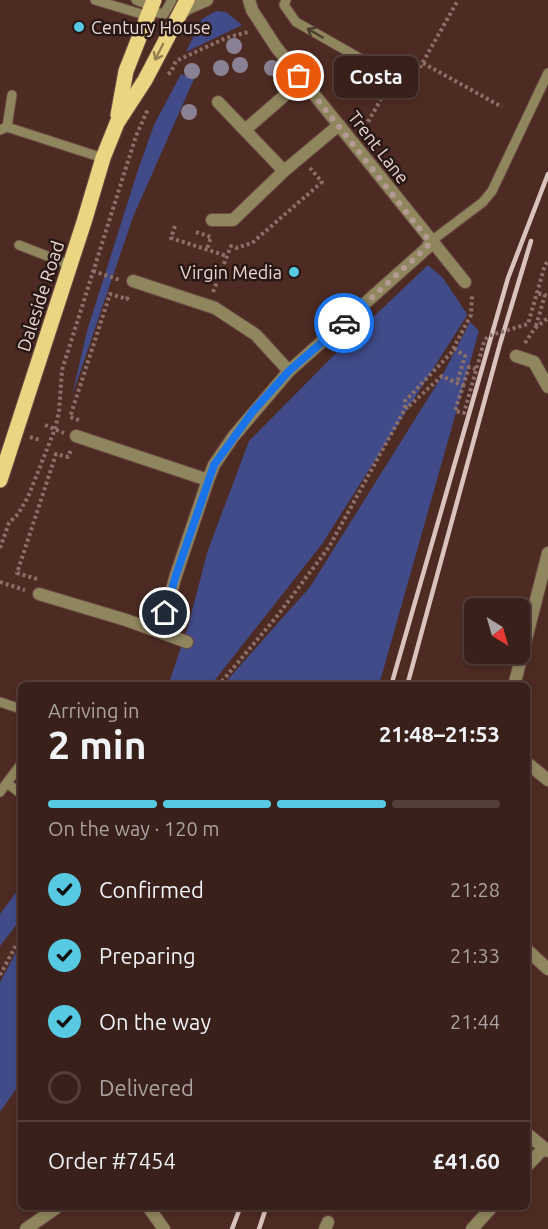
<!DOCTYPE html>
<html lang="en">
<head>
<meta charset="utf-8">
<style>
  body { margin:0; font-family:Ubuntu,sans-serif; background:#412823; color:#f1f3f6; height:100vh; display:flex; flex-direction:column; font-size:22px; white-space:nowrap }
  * { box-sizing:border-box; margin:0 }
  p { font-size:20px; color:#aba3a2 }
  .icon { flex:none; width:33px; height:33px; fill:none; stroke:currentColor; stroke-width:2; stroke-linecap:round; stroke-linejoin:round }
  .map { position:relative; flex:1; overflow:hidden }
  .side { position:absolute; left:18px; top:682px; width:512px; height:528px; display:flex; flex-direction:column; background:#3a201a; border-radius:9px; box-shadow:0 3px 9px #0003,0 0 0 2px #543e39 }
  .side>* { flex:none }
  .needle { width:39px; rotate:143deg }
  .buttons { position:absolute; left:464px; top:598px; display:grid; gap:12px }
  .buttons a { display:grid; place-items:center; width:66px; height:66px; border-radius:9px; background:#3a201a; box-shadow:0 3px 9px #0003,0 0 0 2px #543e39; font-size:30px }
  .pin { position:absolute; display:grid; place-items:center; width:51px; height:51px; color:#fff; margin:-26px; border:3px solid #fff; border-radius:50%; box-shadow:0 2px 6px #0007 }
  .courier { position:absolute; display:grid; place-items:center; width:60px; height:60px; margin:-30px; border:4px solid #1a73e8; border-radius:50%; background:#fff; color:#222; box-shadow:0 2px 8px #0007 }
  .bubble { position:absolute; height:42px; border-radius:9px; background:#3a201a; box-shadow:0 3px 9px #0003,0 0 0 2px #543e39; font-size:20px; font-weight:600; line-height:42px; text-align:center }
  .overview em { font-style:normal; font-weight:600 }
  .overview div { display:flex; flex-direction:column-reverse }
  .overview { display:flex; align-items:center; justify-content:space-between; height:102px; padding:0 30px }
  h1 { font-size:39px; font-weight:600; line-height:45px }
  .bar { display:grid; grid-template-columns:repeat(4,1fr); gap:9px 6px; align-content:center; height:72px; padding:0 30px }
  .bar i { height:8px; border-radius:4px; background:#543e39 }
  .bar .current { background:#57c9e2 }
  .bar p { grid-column:span 4 }
  .line { display:flex; align-items:center; gap:15px; padding:0 30px; border-top:2px solid #543e39 }
  .line div { flex:1 }
  ol { padding:0 30px; list-style:none }
  li { display:flex; align-items:center; gap:18px; height:66px }
  li p { margin-inline-start:auto }
  li .icon { padding:6px; border-radius:50%; background:#57c9e2; color:#111; stroke-width:4 }
  li:last-child { color:#aba3a2 }
  li i { width:33px; height:33px; border:3px solid #543e39; border-radius:50% }
  .map>svg:first-child { display:block }
  .green { fill:#414b89 }
  .lines { fill:none; stroke-linecap:round; stroke-linejoin:round }
  .service-casing { stroke:#6a4a42; stroke-width:11 }
  .minor-casing { stroke:#6a4a42; stroke-width:14 }
  .primary-casing { stroke:#6a4a42; stroke-width:17 }
  .path { stroke:#8c6f68; stroke-width:4; stroke-dasharray:3 3; stroke-linecap:butt }
  .service { stroke:#90865e; stroke-width:9 }
  .minor { stroke:#90865e; stroke-width:12 }
  .primary { stroke:#ecd582; stroke-width:15 }
  .rail { stroke:#dac3bc; stroke-width:4.5 }
  .path-bridge { stroke:#8c6f68; stroke-width:4; stroke-dasharray:3 3; stroke-linecap:butt }
  .tree { fill:#8a8195 }
  .oneway { stroke:#4c3e2f }
  .oneway2 { stroke:#948051 }
  .done { stroke:#b49a93; stroke-width:6; stroke-dasharray:0 10.8 }
  .route { stroke:#1a73e8; stroke-width:8 }
  .poi-dot { fill:#57c9e2; stroke:#281815; stroke-width:2 }
  .labels { text-anchor:middle; dominant-baseline:central; stroke-width:5; stroke-linejoin:round; paint-order:stroke }
  .poi-label { font-size:18px; fill:#ecd6d0; stroke:#281815; text-anchor:start }
  .street-label { font-size:18px; fill:#ecd6d0; stroke:#281815 }
</style>
</head>
<body>
<div class="map">
<svg width="548" height="1229" viewBox="0 0 548 1229">
  <rect width="100%" height="100%" fill="#4d2b23"/>
  <g class="green">
    <polygon points="216,11 226,12 242,25 186,52 202,19"/>
    <polygon points="181,74 194,79 133,217 72,396 87,331 138,170 154,125"/>
    <polygon points="428,265 443,278 467,314 466,317 322,544 211,685 168,686 188,626 208,550 249,441 348,341"/>
    <polygon points="470,322 479,331 379,685 223,685 310,587 442,376"/>
    <polygon points="21,886 21,919 0,946 0,914"/>
    <polygon points="21,943 21,1082 0,1112 0,982"/>
  </g>
  <g class="lines">
    <g class="service-casing">
      <g id="service">
        <polyline points="95,0 148,16"/>
        <polyline points="136,0 151,6"/>
        <polyline points="286,0 284,5 296,22 384,72"/>
        <polyline points="149,11 164,14 172,0"/>
        <polyline points="7,127 12,95"/>
        <polyline points="0,130 7,127 103,158"/>
        <polyline points="430,242 483,202 492,191 548,73"/>
        <polyline points="19,245 70,265"/>
        <polyline points="0,702 21,709"/>
        <polyline points="7,783 21,794"/>
        <polyline points="0,792 21,764"/>
      </g>
    </g>
    <g class="minor-casing">
      <g id="minor">
        <polyline points="249,0 252,10 276,47 465,282"/>
        <polyline points="180,16 186,9 207,0"/>
        <polyline points="218,102 284,171"/>
        <polyline points="245,130 284,96"/>
        <polyline points="212,220 233,220 284,171 339,125"/>
        <polyline points="133,281 215,308 256,335 289,371"/>
        <polyline points="516,356 534,362 548,387"/>
        <polyline points="76,436 208,480"/>
        <polyline points="39,594 126,620 187,642"/>
        <polyline points="160,632 176,575 208,480 214,465 233,437 289,371 427,248 430,242"/>
        <polyline points="514,686 548,553"/>
        <polyline points="526,762 548,780"/>
        <polyline points="526,949 548,969"/>
        <polyline points="526,1133 548,1151"/>
        <polyline points="526,1167 544,1148"/>
        <polyline points="149,1208 164,1229"/>
        <polyline points="26,1229 56,1208"/>
        <polyline points="325,1229 328,1222"/>
        <polyline points="472,1229 491,1208"/>
      </g>
    </g>
    <g class="primary-casing">
      <g id="primary">
        <polyline points="118,115 126,71 154,0"/>
        <polyline points="0,480 84,222 103,158 117,123 145,80 187,0"/>
      </g>
    </g>
    <g class="path">
      <polyline points="423,63 502,107"/>
      <polyline points="168,74 171,72 176,61 226,38 248,32"/>
      <polyline points="365,127 388,87 396,90 409,66 418,71 458,0"/>
      <polyline points="175,226 171,238 227,256"/>
      <polyline points="196,232 211,237 207,249"/>
      <polyline points="93,271 120,280"/>
      <polyline points="213,292 231,246 236,248 252,243 322,182 310,168"/>
      <polyline points="536,326 545,295 536,293"/>
      <polyline points="525,343 535,328 548,318"/>
      <polyline points="454,348 465,356 457,383"/>
      <polyline points="463,386 469,367 476,369"/>
      <polyline points="405,408 405,401 451,353 471,315 472,296"/>
      <polyline points="79,420 70,417 110,294 127,299 128,295"/>
      <polyline points="45,425 64,433"/>
      <polyline points="30,437 40,440"/>
      <polyline points="0,548 9,523 18,514 28,497 55,429 59,412 62,370 136,136 148,109"/>
      <polyline points="37,579 17,573 56,454 68,457 71,450"/>
      <polyline points="0,582 25,590"/>
      <polyline points="218,686 278,615 329,547 405,409 409,406"/>
      <polyline points="0,975 21,936"/>
    </g>
    <use href="#service" class="service"/>
    <use href="#minor" class="minor"/>
    <use href="#primary" class="primary"/>
    <g class="rail">
      <polyline points="391,686 508,278 548,174"/>
      <polyline points="407,686 500,344 531,241"/>
      <polyline points="232,1229 240,1208"/>
      <polyline points="259,1229 266,1208"/>
    </g>
    <polyline class="path-bridge" points="409,406 442,376 463,386 455,411 464,413 484,342 488,336 528,324 545,265 548,261"/>
  </g>
  <g class="tree">
    <circle cx="234" cy="46" r="8"/>
    <circle cx="240" cy="65" r="8"/>
    <circle cx="221" cy="68" r="8"/>
    <circle cx="272" cy="68" r="8"/>
    <circle cx="192" cy="71" r="8"/>
    <circle cx="287" cy="85" r="8"/>
    <circle cx="189" cy="112" r="8"/>
  </g>
  <defs><path id="oneway-shaft" d="M-6 0H5M1.5-3L5.5 0L1.5 3" fill="none" stroke-width="1.6" stroke-linecap="round" stroke-linejoin="round" transform="scale(1.5)"/></defs>
  <use class="oneway" href="#oneway-shaft" transform="translate(315 33) rotate(-150)"/>
  <use class="oneway2" href="#oneway-shaft" transform="translate(159 52) rotate(117)"/>
  <g class="lines">
    <polyline class="done" points="299,76 430,242 426,248 344,323"/>
    <polyline class="route" points="165,613 176,575 214,465 253,411 289,371 344,323"/>
  </g>
  <g class="poi-dot">
    <circle cx="79" cy="27" r="6"/>
    <circle cx="294" cy="272" r="6"/>
  </g>
  <g class="labels">
    <g class="poi-label">
      <text x="91" y="27">Century House</text>
      <text x="282" y="272" text-anchor="end">Virgin Media</text>
    </g>
    <g class="street-label">
      <text transform="translate(379 147) rotate(52)">Trent Lane</text>
      <text transform="translate(40 296) rotate(-72)">Daleside Road</text>
    </g>
  </g>
</svg>
<div class="buttons">
<a><svg class="needle" viewBox="-14 -14 28 28"><path d="M0-13l5 13h-10z" fill="#e53935"/><path d="M0 13l5-13h-10z" fill="#aba3a2"/></svg></a>
</div>
<div class="pin" style="left:299px;top:76px;background:#ea580c"><svg class="icon" aria-label="bag" viewBox="0 0 24 24"><path d="M5 8h14l-1 12H6zM9 8a3 3 0 0 1 6 0"/></svg></div>
<div class="pin" style="left:165px;top:613px;background:#1f2937"><svg class="icon" aria-label="home" viewBox="0 0 24 24"><path d="M3 11l9-7 9 7M6 9v11h12V9"/></svg></div>
<div class="courier" style="left:344px;top:323px"><svg class="icon" aria-label="car" viewBox="0 0 24 24"><path d="M5 17H2v-5l4-1 3-4h7l3 4 3 1v5h-3M9 17h6M6 11h13"/><circle cx="7" cy="17" r="2"/><circle cx="17" cy="17" r="2"/></svg></div>
<div class="bubble" style="left:334px;top:56px;width:84px">Costa</div>
<section class="side">
<div class="overview"><div><h1>2 min</h1><p>Arriving in</p></div><em>21:48–21:53</em></div>
<div class="bar"><i class="current"></i><i class="current"></i><i class="current"></i><i></i><p>On the way · 120 m</p></div>
<ol>
<li><svg class="icon" aria-label="check" viewBox="0 0 24 24"><path d="M5 12l5 5 9-10"/></svg>Confirmed<p>21:28</p></li>
<li><svg class="icon" aria-label="check" viewBox="0 0 24 24"><path d="M5 12l5 5 9-10"/></svg>Preparing<p>21:33</p></li>
<li><svg class="icon" aria-label="check" viewBox="0 0 24 24"><path d="M5 12l5 5 9-10"/></svg>On the way<p>21:44</p></li>
<li><i></i>Delivered</li>
</ol>
<div class="line" style="height:78px"><div>Order #7454</div><b>£41.60</b></div>
</section>
</div>
</body>
</html>
